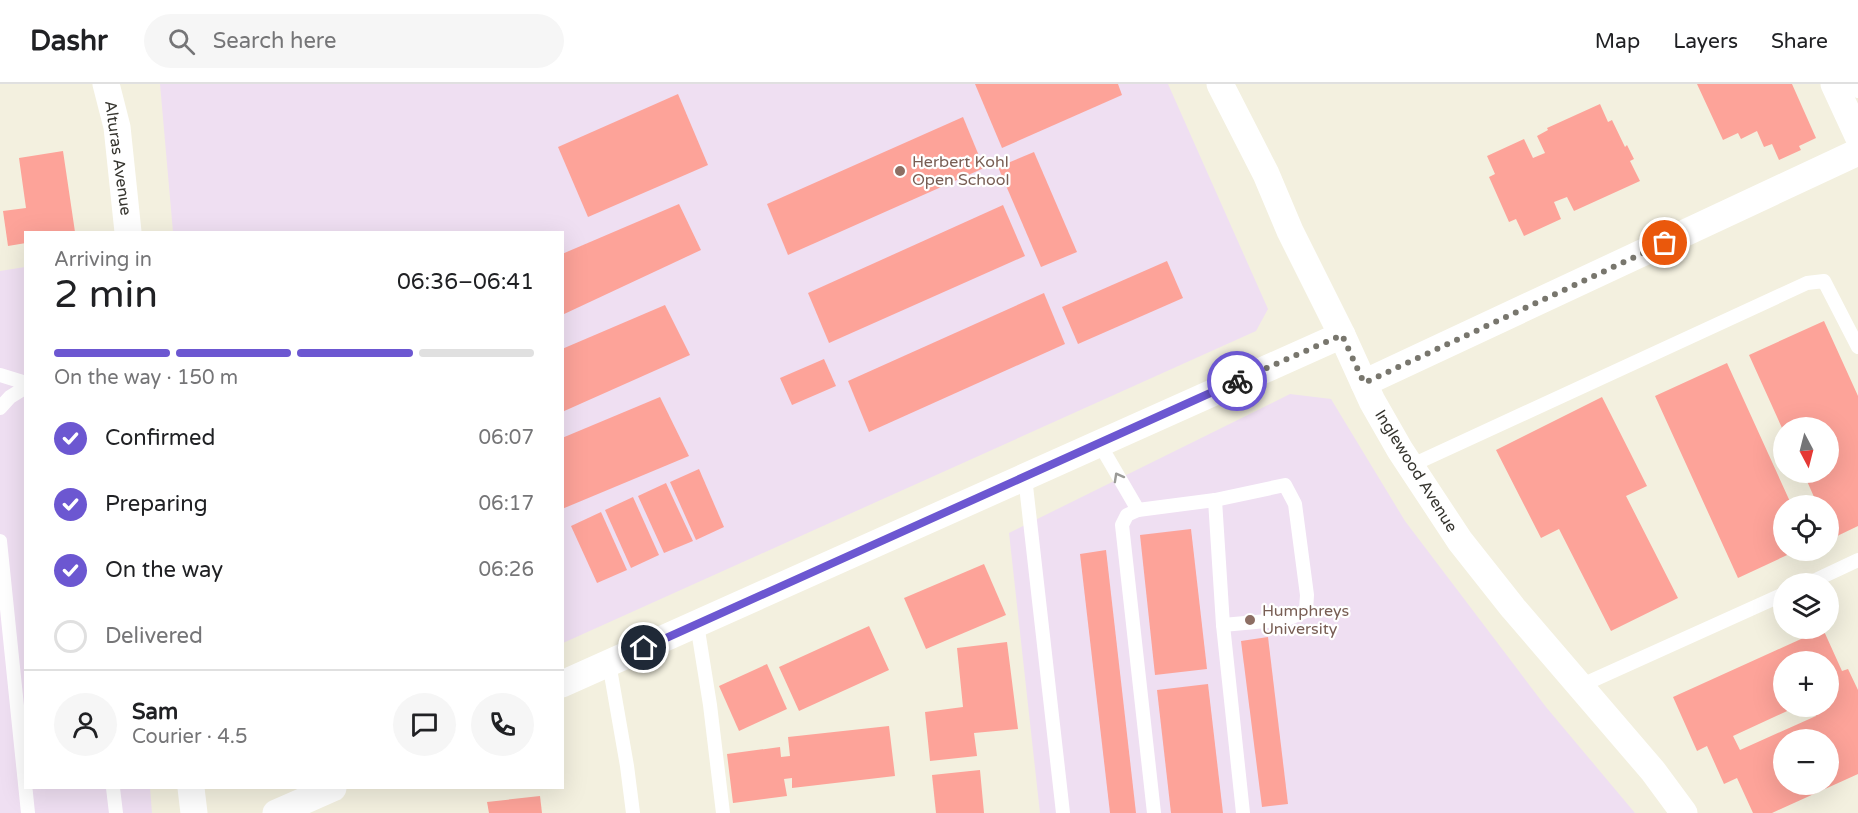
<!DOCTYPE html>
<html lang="en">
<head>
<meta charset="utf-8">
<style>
  body { margin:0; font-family:"Varela Round",sans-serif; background:#f6f6f6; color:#202124; height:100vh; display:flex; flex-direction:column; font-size:22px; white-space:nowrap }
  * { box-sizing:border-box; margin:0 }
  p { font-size:20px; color:#757577 }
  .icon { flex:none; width:33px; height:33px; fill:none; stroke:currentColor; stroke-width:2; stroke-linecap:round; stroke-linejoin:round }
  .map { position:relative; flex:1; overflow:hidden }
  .sheet { position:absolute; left:24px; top:147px; width:540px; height:558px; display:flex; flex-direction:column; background:#fff; border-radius:0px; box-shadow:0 6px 24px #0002 }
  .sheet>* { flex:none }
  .needle { width:39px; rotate:173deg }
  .tools { position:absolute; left:1773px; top:333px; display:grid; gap:12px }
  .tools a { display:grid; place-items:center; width:66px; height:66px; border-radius:50%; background:#fff; box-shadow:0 6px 24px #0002; font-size:30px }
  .pin { position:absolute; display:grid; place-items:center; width:51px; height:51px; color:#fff; margin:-26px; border:3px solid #fff; border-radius:50%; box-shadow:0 2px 6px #0007 }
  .courier { position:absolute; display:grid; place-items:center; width:60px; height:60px; margin:-30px; border:4px solid #6c57d1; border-radius:50%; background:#fff; color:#222; box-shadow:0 2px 8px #0007 }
  .headline em { font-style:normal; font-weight:600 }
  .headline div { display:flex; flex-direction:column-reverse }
  .headline { display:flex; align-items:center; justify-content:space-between; height:102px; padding:0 30px }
  h1 { font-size:39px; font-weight:600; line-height:45px }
  .bar { display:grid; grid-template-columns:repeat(4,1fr); gap:9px 6px; align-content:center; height:72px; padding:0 30px }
  .bar i { height:8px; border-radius:4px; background:#e0e0e0 }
  .bar .active { background:#6c57d1 }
  .bar p { grid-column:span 4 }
  .line { display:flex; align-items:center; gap:15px; padding:0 30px; border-top:2px solid #e0e0e0 }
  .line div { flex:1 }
  .round { display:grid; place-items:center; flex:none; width:63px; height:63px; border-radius:32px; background:#f6f6f6 }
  ol { padding:0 30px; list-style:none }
  li { display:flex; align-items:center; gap:18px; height:66px }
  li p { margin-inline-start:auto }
  li .icon { padding:6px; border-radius:50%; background:#6c57d1; color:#fff; stroke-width:4 }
  li:last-child { color:#757577 }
  li i { width:33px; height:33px; border:3px solid #e0e0e0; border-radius:50% }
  header { display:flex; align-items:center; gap:36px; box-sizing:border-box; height:84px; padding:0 30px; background:#fff; border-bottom:2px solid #e0e0e0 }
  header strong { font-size:28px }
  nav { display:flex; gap:33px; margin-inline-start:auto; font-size:21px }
  .search { width:420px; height:54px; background:#f6f6f6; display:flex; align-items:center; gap:15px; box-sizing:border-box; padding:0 21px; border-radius:33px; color:#757577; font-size:22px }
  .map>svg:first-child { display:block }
  .education { fill:#efdff2 }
  .building { fill:#fda399; fill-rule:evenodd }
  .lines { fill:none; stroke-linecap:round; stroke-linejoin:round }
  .lane { stroke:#fff; stroke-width:14 }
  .street { stroke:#fff; stroke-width:27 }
  .oneway { stroke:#9a9a97 }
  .done { stroke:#78766d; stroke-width:6; stroke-dasharray:0 10.8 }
  .route { stroke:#6c57d1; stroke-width:8 }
  .education-dot { fill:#8d6e63; stroke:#fff; stroke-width:2 }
  .labels { text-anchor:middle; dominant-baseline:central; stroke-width:4.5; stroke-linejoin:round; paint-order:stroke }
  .street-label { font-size:16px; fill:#36352f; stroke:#fff }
  .education-label { font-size:16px; fill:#785e54; stroke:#fff; text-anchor:start }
</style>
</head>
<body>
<header>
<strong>Dashr</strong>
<div class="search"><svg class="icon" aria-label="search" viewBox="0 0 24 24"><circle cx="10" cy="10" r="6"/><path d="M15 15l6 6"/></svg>Search here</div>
<nav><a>Map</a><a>Layers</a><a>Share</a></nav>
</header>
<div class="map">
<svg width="1858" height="729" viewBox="0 0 1858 729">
  <rect width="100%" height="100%" fill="#f3f0df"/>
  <g class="education">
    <polygon points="160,0 1168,0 1268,225 1256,247 563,559 562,148 173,148"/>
    <polygon points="25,183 26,704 150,704 152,729 0,729 0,187"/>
    <polygon points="1290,310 1331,315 1405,437 1546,623 1635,729 1040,729 1009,449"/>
  </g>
  <g class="building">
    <polygon points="975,0 1118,0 1122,11 1002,64"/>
    <polygon points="1697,0 1792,0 1816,54 1799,62 1801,66 1779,76 1772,60 1764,63 1757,47 1741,55 1738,49 1723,56"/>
    <polygon points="678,10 708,81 588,133 558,63"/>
    <polygon points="1600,20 1608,38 1612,36 1625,63 1627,61 1634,75 1630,77 1640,97 1574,127 1567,113 1554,118 1561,135 1524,152 1516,135 1509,138 1489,93 1495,90 1487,72 1524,55 1533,74 1545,69 1537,52 1548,46 1547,44"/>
    <polygon points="963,33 984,84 788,171 767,120"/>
    <polygon points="63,67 75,148 26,148 26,159 8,162 3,127 26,124 19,74"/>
    <polygon points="1034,68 1077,168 1041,183 998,83"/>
    <polygon points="679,120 701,166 562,231 562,170"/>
    <polygon points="1003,121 1025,172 829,259 808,209"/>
    <polygon points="1167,177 1183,214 1078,260 1062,223"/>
    <polygon points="1044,209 1065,260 869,348 848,297"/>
    <polygon points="665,221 690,271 562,328 562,265"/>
    <polygon points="1824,237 1858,312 1858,442 1833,454 1828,444 1828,422 1818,422 1803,388 1828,388 1828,344 1782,344 1749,271"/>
    <polygon points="824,275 836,302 792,321 780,294"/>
    <polygon points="1727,279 1792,422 1784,422 1784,466 1798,466 1738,494 1655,312"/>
    <polygon points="660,313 689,372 562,425 562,354"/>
    <polygon points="1602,313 1647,402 1626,412 1678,514 1611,547 1559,445 1541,454 1496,366"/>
    <polygon points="699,385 724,443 696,456 670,398"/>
    <polygon points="666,399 693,457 664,469 638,412"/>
    <polygon points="633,413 659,471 631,484 605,426"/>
    <polygon points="601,428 627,486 597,499 571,442"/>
    <polygon points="1191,445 1207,585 1155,591 1140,451"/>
    <polygon points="1106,466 1136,729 1110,729 1080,470"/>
    <polygon points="984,480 1006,531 926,565 904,514"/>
    <polygon points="869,542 889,586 799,627 779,583"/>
    <path d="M 1823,545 L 1842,587 L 1848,585 L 1858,606 L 1858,690 L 1772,729 L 1753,729 L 1737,694 L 1724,700 L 1707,662 L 1697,667 L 1673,613 ZM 1784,578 L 1828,578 L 1828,622 L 1812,622 L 1816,632 L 1740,666 L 1733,652 L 1798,622 L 1784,622 ZM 1784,656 L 1828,656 L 1828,700 L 1784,700 Z"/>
    <polygon points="1268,553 1288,720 1262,723 1241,557"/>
    <polygon points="1007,558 1018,645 974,649 977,672 930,677 925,628 963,623 957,564"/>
    <polygon points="767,580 787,625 739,647 719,602"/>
    <polygon points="1208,600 1223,729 1171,729 1157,606"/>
    <polygon points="889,642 895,692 792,704 792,694 784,695 787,712 733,719 727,670 780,663 781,673 790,672 788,653"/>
    <polygon points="980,686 984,729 936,729 932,691"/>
    <polygon points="540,712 542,729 489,729 487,718"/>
  </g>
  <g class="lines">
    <g class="lane">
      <polyline points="1855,0 1858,7"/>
      <polyline points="0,291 26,299"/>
      <polyline points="0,324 10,313 26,303"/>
      <polyline points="1099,359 1138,426"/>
      <polyline points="1410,382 1807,199 1824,197 1858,263"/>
      <polyline points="1025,393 1063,729"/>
      <polyline points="1215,416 1285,401 1295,420 1307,511 1306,527 1287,535 1223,541"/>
      <polyline points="0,457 28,729"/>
      <polyline points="1807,500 1858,476"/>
      <polyline points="697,540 710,621 723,729"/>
      <polyline points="609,579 627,682 633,729"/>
      <polyline points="1580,602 1784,510"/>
      <polyline points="113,704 116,729"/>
      <polyline points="1154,729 1122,441 1127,431 1138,426 1215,416 1223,541 1243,729"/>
    </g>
    <g class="street">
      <polyline points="106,0 117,43 128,148"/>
      <polyline points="1220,0 1266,90 1290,147 1342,251 1372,317 1400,366 1460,457 1513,524 1653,687 1684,729"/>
      <polyline points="1834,0 1858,52"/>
      <polyline points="1364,299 1858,68"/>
      <polyline points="562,600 1342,251"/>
      <polyline points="191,704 194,729"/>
      <polyline points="276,729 333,704"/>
    </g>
  </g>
  <defs><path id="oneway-chevron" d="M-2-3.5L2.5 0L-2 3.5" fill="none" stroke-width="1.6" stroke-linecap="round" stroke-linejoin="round" transform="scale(1.5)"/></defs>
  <use class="oneway" href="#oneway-chevron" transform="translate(1118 393) rotate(-119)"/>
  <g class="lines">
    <polyline class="done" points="1237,297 1342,251 1364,299 1665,159"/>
    <polyline class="route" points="644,564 1237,297"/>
  </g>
  <g class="education-dot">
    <circle cx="900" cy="87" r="6"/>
    <circle cx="1250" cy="536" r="6"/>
  </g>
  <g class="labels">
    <g class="street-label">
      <text transform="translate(118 74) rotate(82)">Alturas Avenue</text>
      <text transform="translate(1416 387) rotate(58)">Inglewood Avenue</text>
    </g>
    <g class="education-label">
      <text x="912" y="78">Herbert Kohl<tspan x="912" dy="18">Open School</tspan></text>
      <text x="1262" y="527">Humphreys<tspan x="1262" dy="18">University</tspan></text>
    </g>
  </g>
</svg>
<div class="tools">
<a><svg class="needle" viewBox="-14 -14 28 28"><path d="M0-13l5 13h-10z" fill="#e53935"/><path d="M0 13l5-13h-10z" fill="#757577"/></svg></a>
<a><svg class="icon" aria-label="locate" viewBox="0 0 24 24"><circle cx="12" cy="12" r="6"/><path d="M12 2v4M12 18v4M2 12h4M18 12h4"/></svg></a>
<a><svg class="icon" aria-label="layers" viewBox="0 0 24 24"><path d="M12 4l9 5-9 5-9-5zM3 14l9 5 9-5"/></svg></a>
<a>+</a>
<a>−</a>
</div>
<div class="pin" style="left:1665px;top:159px;background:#ea580c"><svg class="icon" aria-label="bag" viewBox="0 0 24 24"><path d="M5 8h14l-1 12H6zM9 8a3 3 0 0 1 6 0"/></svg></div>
<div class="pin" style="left:644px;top:564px;background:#1f2937"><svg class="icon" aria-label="home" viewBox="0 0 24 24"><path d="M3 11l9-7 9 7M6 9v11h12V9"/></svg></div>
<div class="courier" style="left:1237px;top:297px"><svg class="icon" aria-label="bike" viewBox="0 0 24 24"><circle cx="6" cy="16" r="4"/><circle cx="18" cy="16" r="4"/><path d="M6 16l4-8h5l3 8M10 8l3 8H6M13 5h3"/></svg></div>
<section class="sheet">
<div class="headline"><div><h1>2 min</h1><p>Arriving in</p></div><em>06:36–06:41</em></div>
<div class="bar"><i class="active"></i><i class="active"></i><i class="active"></i><i></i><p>On the way · 150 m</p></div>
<ol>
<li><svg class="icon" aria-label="check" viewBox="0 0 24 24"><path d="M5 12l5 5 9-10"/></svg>Confirmed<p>06:07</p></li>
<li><svg class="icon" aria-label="check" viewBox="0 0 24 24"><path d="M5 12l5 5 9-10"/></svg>Preparing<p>06:17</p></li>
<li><svg class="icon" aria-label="check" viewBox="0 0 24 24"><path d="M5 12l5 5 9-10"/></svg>On the way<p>06:26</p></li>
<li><i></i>Delivered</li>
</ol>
<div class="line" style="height:108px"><a class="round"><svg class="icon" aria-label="person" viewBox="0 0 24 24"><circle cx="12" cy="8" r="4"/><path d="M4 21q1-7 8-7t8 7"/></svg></a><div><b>Sam</b><p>Courier · 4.5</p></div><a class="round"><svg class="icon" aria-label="chat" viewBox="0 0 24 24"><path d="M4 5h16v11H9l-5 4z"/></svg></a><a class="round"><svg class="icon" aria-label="phone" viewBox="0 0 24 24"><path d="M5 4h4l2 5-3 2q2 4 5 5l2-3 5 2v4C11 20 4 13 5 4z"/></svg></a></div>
</section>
</div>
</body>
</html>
